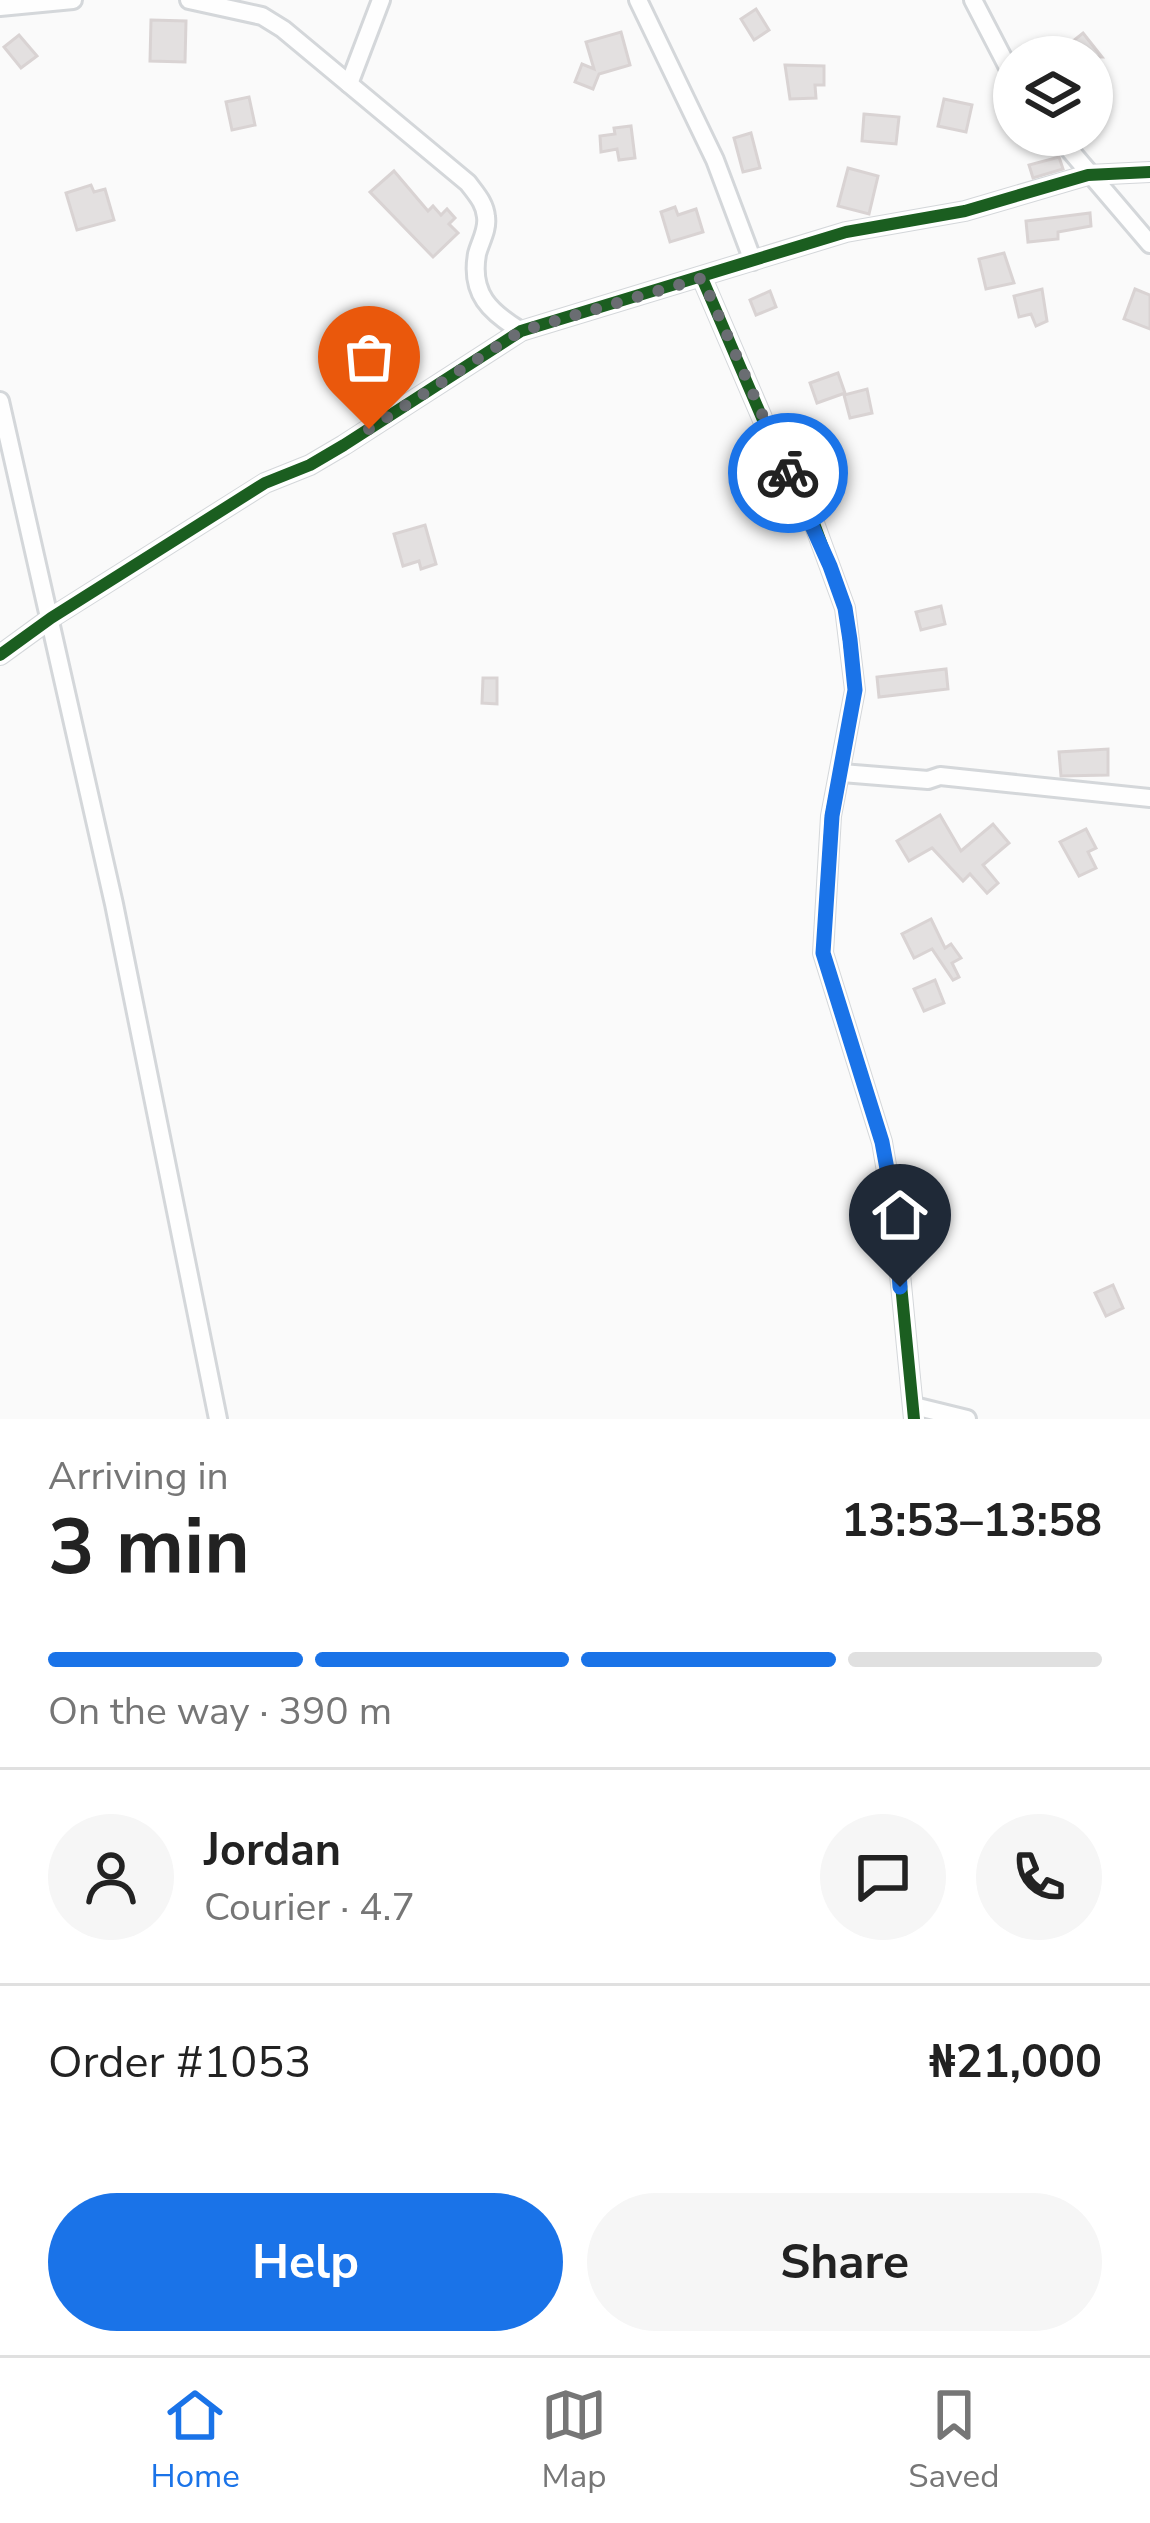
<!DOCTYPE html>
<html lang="en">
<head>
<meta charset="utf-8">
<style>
  body { margin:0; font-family:"Nunito Sans",sans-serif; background:#f6f6f6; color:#222; height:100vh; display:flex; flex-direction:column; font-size:45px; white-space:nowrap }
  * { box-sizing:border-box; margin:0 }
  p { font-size:39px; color:#767676 }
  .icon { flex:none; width:66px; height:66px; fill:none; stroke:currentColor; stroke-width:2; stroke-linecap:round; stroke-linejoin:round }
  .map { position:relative; height:1419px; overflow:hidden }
  .sheet { display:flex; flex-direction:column; background:#fff; flex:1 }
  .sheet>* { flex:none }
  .tools { position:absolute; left:993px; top:36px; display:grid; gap:24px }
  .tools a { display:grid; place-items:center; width:120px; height:120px; border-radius:50%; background:#fff; box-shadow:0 3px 9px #0004; font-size:60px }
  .pin { position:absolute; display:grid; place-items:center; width:102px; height:102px; color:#fff; margin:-123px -51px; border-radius:50% 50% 50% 0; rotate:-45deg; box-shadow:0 0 12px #0007 }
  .pin .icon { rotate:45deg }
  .courier { position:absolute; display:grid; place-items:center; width:120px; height:120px; margin:-60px; border:9px solid #1a73e8; border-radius:50%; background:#fff; color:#222; box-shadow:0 3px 15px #0007 }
  .summary em { font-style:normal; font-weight:700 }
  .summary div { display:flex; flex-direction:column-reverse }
  .summary { display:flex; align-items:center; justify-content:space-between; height:204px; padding:0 48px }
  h1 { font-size:78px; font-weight:700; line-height:90px }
  .bar { display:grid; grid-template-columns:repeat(4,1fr); gap:18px 12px; align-content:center; height:144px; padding:0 48px }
  .bar i { height:15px; border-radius:9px; background:#e0e0e0 }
  .bar .current { background:#1a73e8 }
  .bar p { grid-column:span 4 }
  .line { display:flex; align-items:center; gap:30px; padding:0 48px; border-top:3px solid #e0e0e0 }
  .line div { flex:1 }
  .round { display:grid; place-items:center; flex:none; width:126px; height:126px; border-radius:63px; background:#f6f6f6 }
  .button { display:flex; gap:24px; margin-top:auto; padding:24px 48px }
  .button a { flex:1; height:138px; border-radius:72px; background:#1a73e8; color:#fff; font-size:48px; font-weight:700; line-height:138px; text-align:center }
  .button a+a { background:#f6f6f6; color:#222 }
  .tabs { display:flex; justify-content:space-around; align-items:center; height:168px; border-top:3px solid #e0e0e0; background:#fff; font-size:33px; color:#767676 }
  .tabs a { display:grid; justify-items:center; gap:6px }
  .tabs .current { color:#1a73e8 }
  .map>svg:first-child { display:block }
  .building { fill:#e3e0e0; stroke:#d9d3d3; stroke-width:3 }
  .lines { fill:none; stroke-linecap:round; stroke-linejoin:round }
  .street-casing { stroke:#d4d7da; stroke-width:22 }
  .street { stroke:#fefefe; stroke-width:16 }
  .cycleway-casing { stroke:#fff; stroke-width:20 }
  .cycleway { stroke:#1b5e20; stroke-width:12 }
  .done { stroke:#6a6d72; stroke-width:12; stroke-dasharray:0 21.6 }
  .route { stroke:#1a73e8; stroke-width:15 }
</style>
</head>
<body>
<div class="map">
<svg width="1150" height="1419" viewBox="0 0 1150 1419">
  <rect width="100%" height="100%" fill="#fafafa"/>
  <g class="building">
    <polygon points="756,9 769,30 754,40 741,19"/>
    <polygon points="151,20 186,21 185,62 150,61"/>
    <polygon points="621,32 630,65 599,74 593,89 575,82 582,64 594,69 586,42"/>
    <polygon points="1083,33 1102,57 1053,57"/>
    <polygon points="19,35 37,56 21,68 4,47"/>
    <polygon points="785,65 824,66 824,85 815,85 816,98 790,99"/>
    <polygon points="249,97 255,125 232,130 226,102"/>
    <polygon points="944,99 972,105 966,132 938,126"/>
    <polygon points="864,114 899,117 896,144 862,141"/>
    <polygon points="631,126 635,158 619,160 617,149 601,152 600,136 615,134 614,128"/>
    <polygon points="751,133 760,168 743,172 734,138"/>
    <polygon points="1059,157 1063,169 1033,178 1029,165"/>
    <polygon points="848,168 878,176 869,214 838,206"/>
    <polygon points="394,171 428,211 433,206 441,215 447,209 455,218 449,224 458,233 433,257 370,192"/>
    <polygon points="91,185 94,192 105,189 114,220 77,230 66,193"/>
    <polygon points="675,207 678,215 696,209 703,232 670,242 661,212"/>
    <polygon points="1090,213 1091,226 1058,232 1058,239 1028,242 1026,221"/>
    <polygon points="1004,253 1014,283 986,289 979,259"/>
    <polygon points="1042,289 1047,321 1036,326 1031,314 1019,317 1014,296"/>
    <polygon points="1135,289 1150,295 1150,329 1124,319"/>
    <polygon points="770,291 776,307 756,315 750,300"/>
    <polygon points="838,373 845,393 817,403 810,383"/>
    <polygon points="867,389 872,413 850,418 844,395"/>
    <polygon points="425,525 436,564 421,569 419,561 403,566 394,534"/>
    <polygon points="941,606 945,624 921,630 916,612"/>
    <polygon points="946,669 948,689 879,697 877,677"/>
    <polygon points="483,678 497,678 497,704 482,703"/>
    <polygon points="1108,749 1108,775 1061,776 1059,752"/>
    <polygon points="940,815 961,851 993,824 1009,843 983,865 998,883 987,893 970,874 963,881 932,848 909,861 897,841"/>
    <polygon points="1086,829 1096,848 1088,852 1096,868 1079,876 1060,842"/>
    <polygon points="931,919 945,948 951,944 961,958 952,963 959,977 953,980 932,949 914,958 902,934"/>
    <polygon points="935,980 944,1003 924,1011 914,989"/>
    <polygon points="1113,1285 1123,1308 1106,1316 1095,1293"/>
  </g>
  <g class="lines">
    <g class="street-casing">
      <g id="street">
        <path d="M 189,0 L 262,16 L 283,29 L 468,183 C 476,194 485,203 486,217 C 488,230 480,242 477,254 C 470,294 490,312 521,331"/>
        <polyline points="638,0 715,160 753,261"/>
        <polyline points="973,0 1014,79"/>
        <polyline points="0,7 73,0"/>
        <polyline points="349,84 381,0"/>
        <polyline points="1057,135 1150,244"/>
        <polyline points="702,278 775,448 815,526 845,608 855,690 831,816 823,953 882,1142 894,1212 914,1419"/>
        <polyline points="0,401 114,904 218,1419"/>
        <polyline points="0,655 51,618 265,483 310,465 344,445 521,331 846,232 965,211 1088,175 1150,172"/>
        <polyline points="842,773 928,780 940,776 1150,798"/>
        <polyline points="914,1406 967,1419"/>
      </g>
    </g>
    <use href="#street" class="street"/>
    <g class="cycleway-casing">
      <g id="cycleway">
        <polyline points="702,278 775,448 815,526 845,608 855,690 831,816 823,953 882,1142 894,1212 914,1419"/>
        <polyline points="0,655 51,618 265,483 310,465 344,445 521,331 846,232 965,211 1088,175 1150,172"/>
      </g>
    </g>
    <use href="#cycleway" class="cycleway"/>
  </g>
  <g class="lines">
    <polyline class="done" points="369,429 521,331 702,278 788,473"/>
    <polyline class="route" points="788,473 830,566 845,608 850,640 855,690 832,816 823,953 882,1142 895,1212 900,1287"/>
  </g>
</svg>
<div class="tools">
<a><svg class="icon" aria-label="layers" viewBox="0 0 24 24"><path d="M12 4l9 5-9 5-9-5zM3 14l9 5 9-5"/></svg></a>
</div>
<div class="pin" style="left:369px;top:429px;background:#ea580c"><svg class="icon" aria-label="bag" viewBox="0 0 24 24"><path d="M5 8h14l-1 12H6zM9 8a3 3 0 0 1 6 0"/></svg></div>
<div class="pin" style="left:900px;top:1287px;background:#1f2937"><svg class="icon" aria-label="home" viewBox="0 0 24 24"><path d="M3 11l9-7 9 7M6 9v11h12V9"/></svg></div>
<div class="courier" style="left:788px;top:473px"><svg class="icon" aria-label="bike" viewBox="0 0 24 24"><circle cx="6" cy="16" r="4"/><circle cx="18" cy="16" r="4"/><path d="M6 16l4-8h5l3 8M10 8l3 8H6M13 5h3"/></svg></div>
</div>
<section class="sheet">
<div class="summary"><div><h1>3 min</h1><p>Arriving in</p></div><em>13:53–13:58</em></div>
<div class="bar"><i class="current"></i><i class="current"></i><i class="current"></i><i></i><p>On the way · 390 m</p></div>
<div class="line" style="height:216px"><a class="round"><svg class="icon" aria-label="person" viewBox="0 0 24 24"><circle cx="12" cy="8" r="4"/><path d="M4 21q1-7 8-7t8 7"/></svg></a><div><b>Jordan</b><p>Courier · 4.7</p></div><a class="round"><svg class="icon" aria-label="chat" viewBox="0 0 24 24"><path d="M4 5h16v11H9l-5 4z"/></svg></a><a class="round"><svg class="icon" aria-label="phone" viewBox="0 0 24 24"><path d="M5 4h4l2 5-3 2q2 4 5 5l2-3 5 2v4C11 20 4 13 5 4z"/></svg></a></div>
<div class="line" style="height:156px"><div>Order #1053</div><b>₦21,000</b></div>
<div class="button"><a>Help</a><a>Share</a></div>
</section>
<nav class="tabs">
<a class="current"><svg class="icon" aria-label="home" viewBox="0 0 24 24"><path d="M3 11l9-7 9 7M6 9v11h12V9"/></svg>Home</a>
<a><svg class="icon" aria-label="map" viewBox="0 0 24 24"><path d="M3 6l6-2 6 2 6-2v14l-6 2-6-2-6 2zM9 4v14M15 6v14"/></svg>Map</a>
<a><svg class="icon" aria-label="saved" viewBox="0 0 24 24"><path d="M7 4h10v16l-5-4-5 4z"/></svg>Saved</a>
</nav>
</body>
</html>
